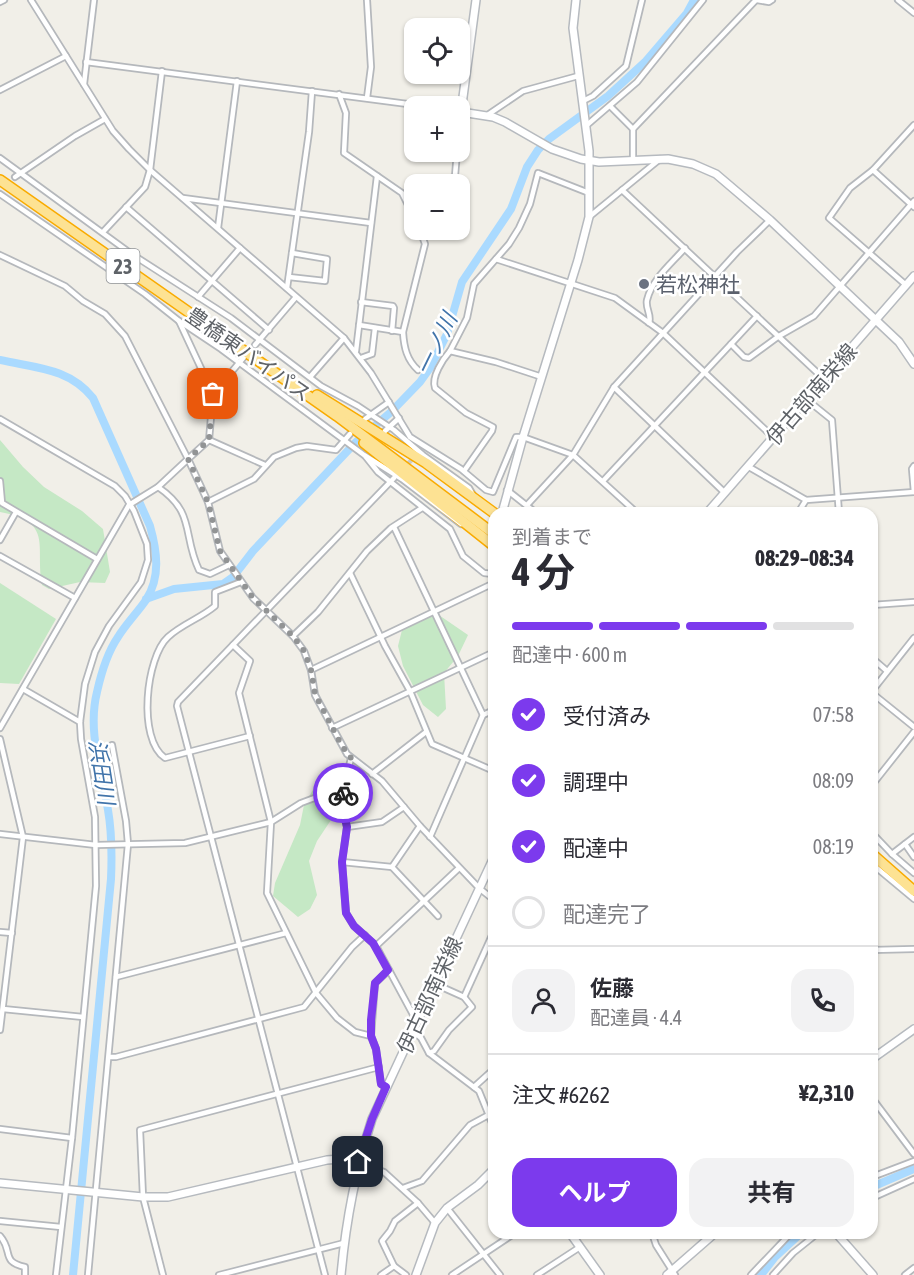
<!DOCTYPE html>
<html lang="ja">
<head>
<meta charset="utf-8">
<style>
  body { margin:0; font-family:"Asap Condensed","Noto Sans JP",sans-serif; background:#f2f2f3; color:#2b2b33; height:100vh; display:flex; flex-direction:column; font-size:22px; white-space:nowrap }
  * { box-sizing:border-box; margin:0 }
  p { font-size:20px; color:#7c7c81 }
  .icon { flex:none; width:33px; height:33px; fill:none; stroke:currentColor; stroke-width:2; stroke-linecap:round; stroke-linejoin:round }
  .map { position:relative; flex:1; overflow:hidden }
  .panel { position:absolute; left:488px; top:507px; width:390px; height:732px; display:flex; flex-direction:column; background:#fff; border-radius:18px; box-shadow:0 2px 4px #0004 }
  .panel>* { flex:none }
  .fabs { position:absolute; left:404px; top:18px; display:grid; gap:12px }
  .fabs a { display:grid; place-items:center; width:66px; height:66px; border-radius:12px; background:#fff; box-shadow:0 2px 4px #0004; font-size:30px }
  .pin { position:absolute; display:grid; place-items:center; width:51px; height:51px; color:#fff; margin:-26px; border-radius:12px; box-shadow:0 3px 9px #0006 }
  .courier { position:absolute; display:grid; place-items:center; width:60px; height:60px; margin:-30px; border:4px solid #7c3aed; border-radius:50%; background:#fff; color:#222; box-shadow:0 2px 8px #0007 }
  .overview em { font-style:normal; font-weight:700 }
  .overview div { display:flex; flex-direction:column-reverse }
  .overview { display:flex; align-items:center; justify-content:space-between; height:102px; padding:0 24px }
  h1 { font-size:39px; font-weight:700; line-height:45px }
  .bar { display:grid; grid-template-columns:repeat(4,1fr); gap:9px 6px; align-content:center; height:72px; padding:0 24px }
  .bar i { height:8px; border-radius:4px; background:#e1e1e2 }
  .bar .on { background:#7c3aed }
  .bar p { grid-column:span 4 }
  .line { display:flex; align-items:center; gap:15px; padding:0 24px; border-top:2px solid #e1e1e2 }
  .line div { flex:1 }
  .round { display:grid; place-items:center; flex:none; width:63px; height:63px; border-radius:18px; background:#f2f2f3 }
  ol { padding:0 24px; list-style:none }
  li { display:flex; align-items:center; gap:18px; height:66px }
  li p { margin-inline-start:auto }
  li .icon { padding:6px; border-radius:50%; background:#7c3aed; color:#fff; stroke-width:4 }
  li:last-child { color:#7c7c81 }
  li i { width:33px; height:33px; border:3px solid #e1e1e2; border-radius:50% }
  .primary-button { display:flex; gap:12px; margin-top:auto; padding:12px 24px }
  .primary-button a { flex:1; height:69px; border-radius:18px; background:#7c3aed; color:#fff; font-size:24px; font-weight:700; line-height:69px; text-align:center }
  .primary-button a+a { background:#f2f2f3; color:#2b2b33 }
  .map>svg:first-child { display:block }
  .green { fill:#c5e8c5 }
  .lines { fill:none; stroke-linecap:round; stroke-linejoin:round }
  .river { stroke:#aadaff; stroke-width:8 }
  .street-tunnel { stroke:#ccccc8; stroke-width:4.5; stroke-dasharray:4.5 2; stroke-linecap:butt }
  .street-casing { stroke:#b5b8bc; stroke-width:8 }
  .secondary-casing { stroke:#b6babf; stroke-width:10 }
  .highway-casing { stroke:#f9ab00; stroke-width:12 }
  .street { stroke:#fff; stroke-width:4.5 }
  .secondary { stroke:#fff; stroke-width:7 }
  .highway { stroke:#fde293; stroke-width:9 }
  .done { stroke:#929495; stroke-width:6; stroke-dasharray:0 10.8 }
  .route { stroke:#7c3aed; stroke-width:8 }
  .worship-dot { fill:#6b7280; stroke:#fff; stroke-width:2 }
  .labels { text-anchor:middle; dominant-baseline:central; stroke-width:5; stroke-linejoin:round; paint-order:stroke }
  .shield { fill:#fff; stroke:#8f9295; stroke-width:1.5 }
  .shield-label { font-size:20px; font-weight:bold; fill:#5f6368 }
  .worship-label { font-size:21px; fill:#5b616d; stroke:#fff; text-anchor:start }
  .street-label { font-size:21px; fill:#5f6368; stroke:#fff }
  .water-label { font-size:22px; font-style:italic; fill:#4174aa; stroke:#fff }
</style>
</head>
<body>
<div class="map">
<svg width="914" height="1275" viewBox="0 0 914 1275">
  <rect width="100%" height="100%" fill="#f1efe8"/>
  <g class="green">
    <path d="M 0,440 L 23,467 L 44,487 L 82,511 L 103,529 L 110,572 L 105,583 L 80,582 L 49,589 L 42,585 C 35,545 54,522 0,512 Z"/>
    <polygon points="0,583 56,619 19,684 0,683"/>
    <polygon points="433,611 468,635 458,656 444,673 446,709 438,717 423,705 403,666 398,646 402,630 419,622"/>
    <polygon points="331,777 342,788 339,808 317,841 309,861 317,895 310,909 298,917 273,896 275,883 300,825 304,805 317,783"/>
  </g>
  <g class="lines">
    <g class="river">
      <path d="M 0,360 C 36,368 69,368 93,398 L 150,526 C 157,551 161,577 146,600 C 137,613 126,624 118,637 C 107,653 101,674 97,692 C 87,732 102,771 108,810 C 112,833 112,856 111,879 L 73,1275"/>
      <polyline points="146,599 174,589 223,584 233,577 253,551 356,442 391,412 420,382 430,368 447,334 462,282 511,209 527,167 538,150 549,139 608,96 645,62 687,13 694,0"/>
      <polyline points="872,1187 914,1169"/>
      <polyline points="761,1275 775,1257 801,1233"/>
    </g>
    <polyline class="street-tunnel" points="404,468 422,449"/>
    <g class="street-casing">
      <g id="street">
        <polyline points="31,0 113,131 129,149 150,170 344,338 371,373 410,437 461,469 486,490 493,492 516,437 523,437 573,455 637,513"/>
        <polyline points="757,0 769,2 772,0"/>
        <polyline points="898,0 914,13"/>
        <polyline points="0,2 4,0"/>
        <polyline points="86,62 423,106"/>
        <polyline points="84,84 94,0"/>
        <polyline points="0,90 66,56"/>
        <polyline points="339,94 346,113 344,153 402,193 414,217"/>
        <polyline points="367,98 371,67 367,0"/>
        <polyline points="583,101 593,96 626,66 642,0"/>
        <polyline points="610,106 633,129 633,159"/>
        <polyline points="486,116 523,91 578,76"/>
        <polyline points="587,125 637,82 703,0"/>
        <polyline points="633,129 756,0"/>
        <polyline points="459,136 461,112"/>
        <polyline points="0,158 130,253 231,318 321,386 358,406 394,430 423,455 469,488 473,495"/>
        <polyline points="873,170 914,207"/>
        <polyline points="15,177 75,136 105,119"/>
        <polyline points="442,184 455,176 457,152"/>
        <polyline points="622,190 824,379"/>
        <polyline points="0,194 145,294 179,321 221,349 364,455 402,479 461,524"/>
        <polyline points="183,198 371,223"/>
        <polyline points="126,207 269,330"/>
        <polyline points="589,217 660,159"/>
        <polyline points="218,228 237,81"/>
        <polyline points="103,232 145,187 150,170 162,71"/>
        <polyline points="0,255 65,286 83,301 105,314 125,336 188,459 209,440 213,394 179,321"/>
        <polyline points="496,259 615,298 663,333 774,438"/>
        <polyline points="289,277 325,281 327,259 292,253"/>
        <polyline points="906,285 829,218 850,188 873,170 914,125"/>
        <polyline points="287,288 309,132 312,91"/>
        <polyline points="198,297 240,248"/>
        <polyline points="361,302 393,306 394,308 392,331"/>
        <path d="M 649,323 C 652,315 645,308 647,300 C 652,279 671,264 685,248"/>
        <polyline points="359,325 403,332"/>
        <polyline points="731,344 757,316"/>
        <polyline points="255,345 296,297"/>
        <polyline points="356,351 377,176"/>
        <path d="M 450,351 C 443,359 431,377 435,388 L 466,413 L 493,427 L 492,431 L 464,471"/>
        <polyline points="361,358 372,354 375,328"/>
        <path d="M 418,370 C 407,360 404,348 403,332 L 425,244 L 420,230"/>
        <polyline points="310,377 344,338"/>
        <polyline points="542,377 496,362 450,351 467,318 474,284 509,244 519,228 530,204 538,173 589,193"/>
        <polyline points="614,387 737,252 770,220"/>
        <polyline points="213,394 244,357"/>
        <polyline points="806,399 832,420 839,513"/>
        <polyline points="0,419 115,486 125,496 134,511 147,544 148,560 141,582 109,626 95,652 85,684 80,722 81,739 95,817 96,886 72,1138 56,1275"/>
        <polyline points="365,419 389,402"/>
        <polyline points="385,431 399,418"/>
        <polyline points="209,440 265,465"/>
        <polyline points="366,457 378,472 450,529 463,556 484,573 493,574"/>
        <polyline points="914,466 912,469 914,492"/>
        <polyline points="749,467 806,500 914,492"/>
        <polyline points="0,481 2,503 97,559"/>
        <polyline points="603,481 731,344 744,357 749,358 779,336 814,316 914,201"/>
        <path d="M 158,487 C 196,513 182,534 199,570 L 210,574 L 229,565"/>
        <polyline points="507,490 536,513"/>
        <polyline points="208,502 254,479 274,457 296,448 307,446 336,450 350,434"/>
        <polyline points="527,505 573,455 614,387 725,493"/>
        <polyline points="798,513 806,500"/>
        <polyline points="394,527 483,715"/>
        <polyline points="0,540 16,512"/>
        <polyline points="0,556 75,598"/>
        <polyline points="350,573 385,646 410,691 432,744 494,771"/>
        <path d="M 241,582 L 215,592 L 215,606 C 201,618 182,624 168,637 C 146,657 137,739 165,758 L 250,736"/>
        <polyline points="872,605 914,602"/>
        <polyline points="293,636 318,612 367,551 391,528 422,508"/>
        <polyline points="233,645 250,661 239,693 271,822 267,893 316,993 337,1018 355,1032 371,1036 376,1049 381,1084 386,1087"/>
        <polyline points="872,658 887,671"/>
        <polyline points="311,670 494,583"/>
        <polyline points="23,689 80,722"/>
        <polyline points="872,691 914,638"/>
        <polyline points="872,693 914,727"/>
        <polyline points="0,728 129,505 158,487 188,459 208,502 220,551 253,598 293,636 304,651 311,670 315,695 347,754 382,781 420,826 479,888 494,900"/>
        <polyline points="332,728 494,652"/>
        <polyline points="0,739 23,837 0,1030"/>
        <polyline points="351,758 341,801 347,827 342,862 346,913 354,926 376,946 417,1022"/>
        <polyline points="372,774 426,732"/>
        <polyline points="872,785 914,732"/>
        <polyline points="420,826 392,867 438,916"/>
        <polyline points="347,827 382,822 404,807"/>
        <polyline points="872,833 892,854 914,873"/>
        <polyline points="0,834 96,845 185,843 271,822 301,803 317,797 341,801"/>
        <polyline points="430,837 483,715 494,710"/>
        <polyline points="905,844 914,857"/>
        <polyline points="892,854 914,837"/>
        <polyline points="342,862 392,867"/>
        <polyline points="872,864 914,899"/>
        <polyline points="0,932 12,933"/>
        <polyline points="376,946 459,868"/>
        <polyline points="872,950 914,949"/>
        <polyline points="116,977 286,933"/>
        <polyline points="464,997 494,931"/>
        <polyline points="3,1009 83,1017"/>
        <polyline points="413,1031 421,1038 429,1053 479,1091 494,1128"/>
        <polyline points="371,1036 375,983 389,970"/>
        <polyline points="429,1053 434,1051 449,1030 472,1007 464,997 435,984"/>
        <polyline points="109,1057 116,1057 304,1007 352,947 365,935"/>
        <polyline points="474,1087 494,1069"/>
        <polyline points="872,1098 914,1154"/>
        <polyline points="0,1129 72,1138"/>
        <polyline points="358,1162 384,1172 418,1203 435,1223"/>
        <polyline points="872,1177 914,1161"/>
        <polyline points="403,1188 422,1181 470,1125 494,1112"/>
        <polyline points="872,1198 914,1179"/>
        <polyline points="447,1208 500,1275"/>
        <polyline points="0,1221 61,1227"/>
        <polyline points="652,1233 656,1245 675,1275"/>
        <path d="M 0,1236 C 14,1252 0,1261 25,1267 L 25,1275"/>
        <polyline points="394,1266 382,1241 390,1231 395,1221 418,1203"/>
        <polyline points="88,1275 128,844 126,821 112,745"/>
        <polyline points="163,1275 143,1197 140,1130 379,1067"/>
        <polyline points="219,1275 344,1243"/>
        <polyline points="325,1275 177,706 178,702 394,478"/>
        <polyline points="381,1275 394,1266 406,1275"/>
        <polyline points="452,1275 515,1233"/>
        <polyline points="537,1275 580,1247"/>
        <polyline points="751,1275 791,1233"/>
        <polyline points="773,1275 793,1253 818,1233"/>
        <polyline points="905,1275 914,1268"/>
      </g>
    </g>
    <g class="secondary-casing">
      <g id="secondary">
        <polyline points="476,0 461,112 493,117 505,122 552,149 581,159 599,162 668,159 693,164 716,174 770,220 899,342 914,364"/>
        <polyline points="502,513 523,437 578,260 589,217 589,151 573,28 576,0"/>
        <polyline points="707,513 914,276"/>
        <polyline points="494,563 494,580"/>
        <polyline points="872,1059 914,1029"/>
        <polyline points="0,1183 143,1197 168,1197 327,1160 341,1159 358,1162"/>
        <polyline points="570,1233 600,1275"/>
        <polyline points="836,1233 873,1275"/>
        <path d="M 341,1275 C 346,1219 355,1172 372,1119 L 494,857"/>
        <polyline points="416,1275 435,1223 447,1208 478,1185 494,1169"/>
        <polyline points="667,1275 715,1233"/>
      </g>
    </g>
    <g class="highway-casing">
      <g id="highway">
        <polyline points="0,180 337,416 494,534"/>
        <polyline points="317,395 426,463 494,513"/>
        <polyline points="364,443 494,546"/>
        <polyline points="872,854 914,891"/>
      </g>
    </g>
    <use href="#street" class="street"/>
    <use href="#secondary" class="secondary"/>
    <use href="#highway" class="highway"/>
  </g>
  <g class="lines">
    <polyline class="done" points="213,394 209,440 188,459 208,502 220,551 253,598 293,636 304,651 311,670 315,694 342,746 351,758 343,793"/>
    <polyline class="route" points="343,793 341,801 347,827 342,862 346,913 354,926 373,943 388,970 375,983 371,1020 371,1036 376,1049 381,1084 386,1087 372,1119 358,1162"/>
  </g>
  <circle class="worship-dot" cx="644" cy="284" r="6"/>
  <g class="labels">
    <rect class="shield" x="106.5" y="249" width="33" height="34" rx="4.5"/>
    <g class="shield-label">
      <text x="123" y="266">23</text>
    </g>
    <g class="worship-label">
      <text x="656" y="284">若松神社</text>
    </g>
    <g class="street-label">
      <text transform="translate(249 354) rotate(35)">豊橋東バイパス</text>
      <text transform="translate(811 394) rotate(-49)">伊古部南栄線</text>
      <text transform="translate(429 995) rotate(-65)">伊古部南栄線</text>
    </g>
    <g class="water-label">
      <text transform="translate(436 344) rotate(-64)">一ノ川</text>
      <text transform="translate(102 772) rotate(81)">浜田川</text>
    </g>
  </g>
</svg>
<div class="fabs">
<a><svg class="icon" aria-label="locate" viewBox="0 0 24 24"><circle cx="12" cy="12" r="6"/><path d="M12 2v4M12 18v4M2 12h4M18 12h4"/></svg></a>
<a>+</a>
<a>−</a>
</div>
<div class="pin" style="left:213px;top:394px;background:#ea580c"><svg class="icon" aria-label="bag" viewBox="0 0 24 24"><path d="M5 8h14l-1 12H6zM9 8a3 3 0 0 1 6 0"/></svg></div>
<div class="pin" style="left:358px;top:1162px;background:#1f2937"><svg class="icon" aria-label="home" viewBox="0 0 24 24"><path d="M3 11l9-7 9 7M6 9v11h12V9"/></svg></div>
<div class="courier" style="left:343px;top:793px"><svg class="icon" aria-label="bike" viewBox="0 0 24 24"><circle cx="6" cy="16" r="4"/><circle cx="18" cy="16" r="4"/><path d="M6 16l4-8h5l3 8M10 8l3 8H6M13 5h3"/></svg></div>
<section class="panel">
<div class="overview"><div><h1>4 分</h1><p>到着まで</p></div><em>08:29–08:34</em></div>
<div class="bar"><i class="on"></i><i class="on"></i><i class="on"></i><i></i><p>配達中 · 600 m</p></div>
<ol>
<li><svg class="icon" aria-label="check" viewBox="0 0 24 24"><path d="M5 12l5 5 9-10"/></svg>受付済み<p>07:58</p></li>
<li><svg class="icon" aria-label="check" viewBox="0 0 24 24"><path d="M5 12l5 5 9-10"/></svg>調理中<p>08:09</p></li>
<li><svg class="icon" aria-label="check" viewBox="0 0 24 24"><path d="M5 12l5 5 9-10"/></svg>配達中<p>08:19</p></li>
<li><i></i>配達完了</li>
</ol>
<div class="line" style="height:108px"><a class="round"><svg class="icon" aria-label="person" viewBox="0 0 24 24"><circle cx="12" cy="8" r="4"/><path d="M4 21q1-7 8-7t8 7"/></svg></a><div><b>佐藤</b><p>配達員 · 4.4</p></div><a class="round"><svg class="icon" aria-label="phone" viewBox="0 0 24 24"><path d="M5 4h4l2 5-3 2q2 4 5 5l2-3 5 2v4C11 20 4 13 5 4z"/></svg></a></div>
<div class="line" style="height:78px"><div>注文 #6262</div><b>¥2,310</b></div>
<div class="primary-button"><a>ヘルプ</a><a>共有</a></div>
</section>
</div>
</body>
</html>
